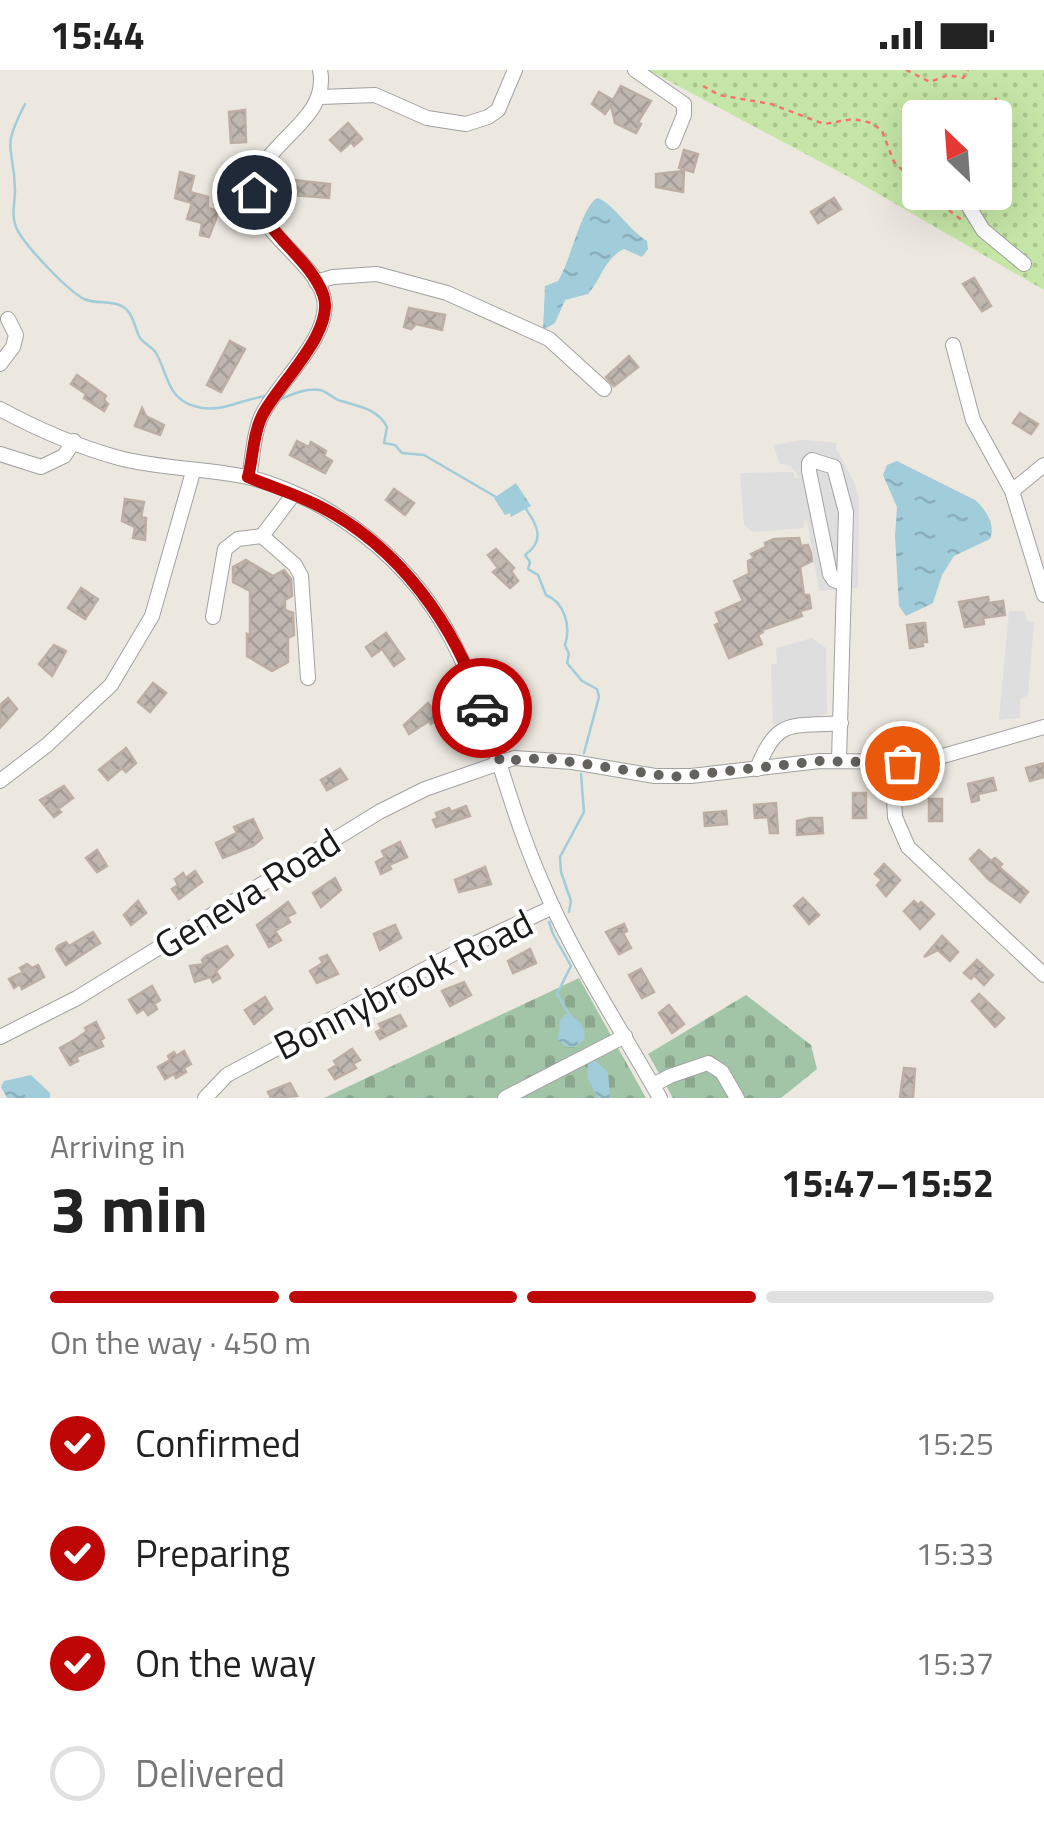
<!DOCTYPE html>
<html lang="en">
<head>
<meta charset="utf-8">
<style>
  body { margin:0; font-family:"Titillium Web",sans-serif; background:#f6f6f6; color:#222; height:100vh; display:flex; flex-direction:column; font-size:38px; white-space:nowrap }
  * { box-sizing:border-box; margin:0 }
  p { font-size:32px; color:#767676 }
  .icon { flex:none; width:55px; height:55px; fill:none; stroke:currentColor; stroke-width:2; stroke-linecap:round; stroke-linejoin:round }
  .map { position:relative; height:1028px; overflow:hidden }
  .side { display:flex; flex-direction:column; background:#fff; flex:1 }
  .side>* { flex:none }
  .needle { width:65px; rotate:335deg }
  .buttons { position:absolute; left:902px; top:30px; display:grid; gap:20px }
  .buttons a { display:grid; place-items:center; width:110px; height:110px; border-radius:10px; background:#fff; box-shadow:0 10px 40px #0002; font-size:50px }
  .pin { position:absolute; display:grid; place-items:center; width:85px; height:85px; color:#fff; margin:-42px; border:5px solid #fff; border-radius:50%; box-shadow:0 2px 10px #0007 }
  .courier { position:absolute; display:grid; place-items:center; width:100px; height:100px; margin:-50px; border:8px solid #bf0606; border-radius:50%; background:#fff; color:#222; box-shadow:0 2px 12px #0007 }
  .summary em { font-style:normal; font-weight:700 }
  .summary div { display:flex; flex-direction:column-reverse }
  .summary { display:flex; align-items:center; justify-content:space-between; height:170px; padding:0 50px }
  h1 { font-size:65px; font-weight:700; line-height:75px }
  .bar { display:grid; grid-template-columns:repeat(4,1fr); gap:15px 10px; align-content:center; height:120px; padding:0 50px }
  .bar i { height:12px; border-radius:8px; background:#e0e0e0 }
  .bar .current { background:#bf0606 }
  .bar p { grid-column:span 4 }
  ol { padding:0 50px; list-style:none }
  li { display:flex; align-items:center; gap:30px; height:110px }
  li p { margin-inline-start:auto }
  li .icon { padding:10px; border-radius:50%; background:#bf0606; color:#fff; stroke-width:4 }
  li:last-child { color:#767676 }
  li i { width:55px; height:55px; border:5px solid #e0e0e0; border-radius:50% }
  .status { display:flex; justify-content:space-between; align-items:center; height:70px; padding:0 50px; background:#fff; direction:ltr }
  .status svg { height:28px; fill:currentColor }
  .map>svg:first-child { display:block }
  .grass { fill:url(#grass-dots); fill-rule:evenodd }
  .cemetery { fill:url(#cemetery-stones) }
  .parking { fill:#dedede }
  .water { fill:url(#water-ripples) }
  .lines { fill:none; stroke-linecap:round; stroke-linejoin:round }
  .stream { stroke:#a1ccd9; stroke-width:2.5 }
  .building { fill:url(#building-cross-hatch); stroke:#bdaea3; stroke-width:2.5 }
  .minor-casing { stroke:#a1a1a1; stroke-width:16 }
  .path { stroke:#f57668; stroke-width:2.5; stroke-dasharray:5 5; stroke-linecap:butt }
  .minor { stroke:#fff; stroke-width:14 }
  .done { stroke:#64625f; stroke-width:10; stroke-dasharray:0 18 }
  .route { stroke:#bf0606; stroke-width:12 }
  .labels { text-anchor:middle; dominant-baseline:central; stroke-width:8; stroke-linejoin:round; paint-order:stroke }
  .street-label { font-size:38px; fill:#1a1a1a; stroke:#fff }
</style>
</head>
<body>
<div class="status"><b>15:44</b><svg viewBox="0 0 49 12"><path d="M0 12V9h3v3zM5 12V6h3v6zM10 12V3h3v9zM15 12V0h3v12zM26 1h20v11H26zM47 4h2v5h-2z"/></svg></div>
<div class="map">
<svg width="1044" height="1028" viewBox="0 0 1044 1028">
  <defs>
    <pattern id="grass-dots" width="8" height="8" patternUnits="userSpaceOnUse" patternTransform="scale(2.5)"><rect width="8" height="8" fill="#c5e6a6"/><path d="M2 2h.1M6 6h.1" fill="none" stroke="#a9c58e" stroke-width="1.8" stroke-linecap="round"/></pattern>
    <pattern id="cemetery-stones" width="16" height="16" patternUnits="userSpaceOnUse" patternTransform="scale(2.5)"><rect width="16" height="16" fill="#a2c4a7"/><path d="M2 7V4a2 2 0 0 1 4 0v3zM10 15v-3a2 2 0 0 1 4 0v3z" fill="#8ba88f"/></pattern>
    <pattern id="water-ripples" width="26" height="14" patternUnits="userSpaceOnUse" patternTransform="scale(2.5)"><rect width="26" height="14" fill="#a1ccd9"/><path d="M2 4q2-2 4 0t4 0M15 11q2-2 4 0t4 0" fill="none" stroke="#8aafba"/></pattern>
    <pattern id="building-cross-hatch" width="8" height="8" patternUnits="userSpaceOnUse" patternTransform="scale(2.5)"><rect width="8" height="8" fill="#c0b7b0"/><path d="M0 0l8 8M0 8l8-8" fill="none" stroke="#a49d97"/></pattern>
  </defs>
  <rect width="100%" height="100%" fill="#ece8e0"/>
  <path class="grass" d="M 648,0 L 1044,0 L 1044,220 L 849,107 ZM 920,48 L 995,48 L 995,122 L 920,122 Z"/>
  <g class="cemetery">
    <polygon points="579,908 646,1028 324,1028"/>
    <polygon points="746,925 811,975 817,999 781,1028 673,1028 648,984"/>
  </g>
  <g class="parking">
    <polygon points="802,370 837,373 836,378 855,414 859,430 858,518 819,521 807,450 804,451 804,458 752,462 744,454 740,403 793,402 795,408 800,409 791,396 780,394 773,375"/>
    <polygon points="1009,541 1025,541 1027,551 1034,552 1028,625 1020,630 1020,648 999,650"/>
    <polygon points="812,568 826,578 827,643 808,651 773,654 771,595 777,593 776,578"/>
  </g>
  <g class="water">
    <path d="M 597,128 C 612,132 629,160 647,171 L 648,179 L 642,187 L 624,179 C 604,189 602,208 588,224 L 565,230 L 555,253 L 543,260 L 545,216 L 558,211 C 571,190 581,138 597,128 Z"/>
    <path d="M 897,391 L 975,430 C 986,440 996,454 990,469 L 954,486 L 942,505 L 933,533 L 906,546 L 899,536 L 895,466 L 897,437 L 883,405 L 887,395 Z"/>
    <polygon points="516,413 531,436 511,447 510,443 505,445 494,428"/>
    <path d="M 566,944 C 578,947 587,958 584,970 L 576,977 L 566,977 L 558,970 L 560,951 Z"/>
    <polygon points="594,990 608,1002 610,1028 598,1028 587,1007 588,993"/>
    <polygon points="31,1005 50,1023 50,1028 7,1028 1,1017 4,1011"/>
  </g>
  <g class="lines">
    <g class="stream">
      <path d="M 25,34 C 0,83 14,73 15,120 C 15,134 11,144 16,157 C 23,174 67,220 84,229 C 97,235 117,229 127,240 C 134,247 135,259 140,268 C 144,274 153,277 156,283 C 168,304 167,328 194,336 C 221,345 241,328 268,326"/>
      <path d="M 281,329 C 293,324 306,318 320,320 C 327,321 333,329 341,331 C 358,336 378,339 387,357 L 384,373 L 395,375 L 402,383 L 424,385 L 496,427"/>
      <path d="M 526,439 C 538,456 545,471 525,485 L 530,492 L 528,499 L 538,505 L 546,525 C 565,533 571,556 565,575 L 569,584 L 567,593 L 582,611 L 597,619 L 599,627 L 584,683"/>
      <polyline points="569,842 571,831 561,802 560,787 584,742 581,704"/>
      <polyline points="549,852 553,864 571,896 557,924 571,947"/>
    </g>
  </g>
  <g class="building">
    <polygon points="621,16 651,31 638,52 641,54 636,63 615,53 611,35 605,44 592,34 599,22 613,30"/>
    <polygon points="245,40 246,72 231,73 229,42"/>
    <polygon points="348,53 362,69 354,76 351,72 341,81 330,70"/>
    <polygon points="684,80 698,84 693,102 679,98"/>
    <polygon points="684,101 683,122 656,117 656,104"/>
    <polygon points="180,102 194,106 190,122 208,127 208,138 219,141 209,167 200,165 202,153 187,149 192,133 175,128"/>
    <polygon points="294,110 330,114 329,128 293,125"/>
    <polygon points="834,128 841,139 818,153 811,142"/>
    <polygon points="974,208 991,236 982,241 963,214"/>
    <polygon points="409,238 445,245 442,260 416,254 411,259 404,257"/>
    <polygon points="230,271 245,279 221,322 207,315"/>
    <polygon points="629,286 638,297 614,316 606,307"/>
    <polygon points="77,305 106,326 104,330 108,334 104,341 84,328 86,324 71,314"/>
    <polygon points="142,338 146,346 164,355 160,365 135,356"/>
    <polygon points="1020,343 1038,354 1031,364 1013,353"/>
    <polygon points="297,371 309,377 311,372 326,381 324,386 332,391 325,403 290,385"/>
    <polygon points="394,419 414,433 405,445 386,430"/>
    <polygon points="125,429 144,432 141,447 146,448 145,470 133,468 135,457 122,451"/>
    <polygon points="799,468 801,476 808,475 811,483 812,491 800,497 804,525 809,525 811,538 800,541 802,546 762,560 763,562 758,565 762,574 729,588 715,555 720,553 716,543 743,531 734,511 749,504 748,491 754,488 751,484 766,477 765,473 774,469"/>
    <polygon points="496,479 514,498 511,501 518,511 510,518 493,502 498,498 488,485"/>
    <polygon points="246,490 273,506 284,500 291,509 292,526 285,530 285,540 293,543 294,565 288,568 288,592 272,601 247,586 247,564 250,566 250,521 233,512 233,497"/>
    <polygon points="81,518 98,529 85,549 68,538"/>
    <polygon points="988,527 989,533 1003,531 1005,545 983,548 984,554 965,557 959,532"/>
    <polygon points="925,553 927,572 922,572 923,576 910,578 907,555"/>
    <polygon points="386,563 404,589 394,596 382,579 372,586 366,577"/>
    <polygon points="54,575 66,581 52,606 39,594"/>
    <polygon points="153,613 166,623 150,642 138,632"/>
    <polygon points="8,628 17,639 0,658 0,635"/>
    <polygon points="428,633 439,648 431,654 429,651 409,664 404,655"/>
    <polygon points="126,678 136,693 126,702 122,698 108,710 99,700"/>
    <polygon points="1044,693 1044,707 1030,711 1026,698"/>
    <polygon points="340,699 347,709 327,720 321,710"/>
    <polygon points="993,708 996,720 978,724 979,730 972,732 968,714"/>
    <polygon points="64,716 73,728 58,739 61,742 54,747 40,730"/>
    <rect x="853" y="723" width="13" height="25"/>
    <rect x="929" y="729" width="13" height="22"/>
    <polygon points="776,733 778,763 770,763 768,747 755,748 754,735"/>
    <polygon points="466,736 470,746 436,757 433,750 438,748 436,743 449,738 451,742"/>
    <polygon points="726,741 727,754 705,756 704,743"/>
    <polygon points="810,748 822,748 823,763 797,765 797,751"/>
    <polygon points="253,749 262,768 253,776 223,788 216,773 237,763 234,757"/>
    <polygon points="400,772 407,787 389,795 391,799 381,804 376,792 385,787 382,781"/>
    <polygon points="97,780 107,796 97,802 86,788"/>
    <polygon points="979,780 991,791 995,788 1002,794 999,797 1028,822 1020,832 988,809 970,789"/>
    <polygon points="884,794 900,810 886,826 877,815 882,810 875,804"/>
    <polygon points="485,797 491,814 459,822 455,810"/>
    <polygon points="195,801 202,812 179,829 172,819 178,815 175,809 183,803 186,808"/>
    <polygon points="335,808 341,820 321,837 313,823"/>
    <polygon points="803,828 819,845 809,854 794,836"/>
    <polygon points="138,831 146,843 131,855 124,845"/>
    <polygon points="914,831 918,835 921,832 934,844 920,859 904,841"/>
    <polygon points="288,832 295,843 287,847 290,852 275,861 281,870 269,877 257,855"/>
    <polygon points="624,854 627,861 623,863 631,878 619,884 606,862"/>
    <polygon points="395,855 401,868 380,880 374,864"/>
    <polygon points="93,862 100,873 66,895 56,879 58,876 66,872 69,876"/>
    <polygon points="942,866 958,882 956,884 950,891 938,880 924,887"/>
    <polygon points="227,876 233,885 216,901 220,908 213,912 210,907 195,912 190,896 204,894 202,890 206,886"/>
    <polygon points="530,879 536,893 513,903 508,891"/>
    <polygon points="327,885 338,904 317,913 310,901 323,893 320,888"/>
    <polygon points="977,890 993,905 984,915 974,905 971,909 964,903"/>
    <polygon points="27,894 32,898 38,895 44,907 22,919 20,914 14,918 9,909 23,902 20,898"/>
    <polygon points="641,899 654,922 642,928 629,905"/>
    <polygon points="464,912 471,925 450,936 442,921"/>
    <polygon points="152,916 160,930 154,934 157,939 148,945 144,939 137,943 129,930"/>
    <polygon points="979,924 1004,948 995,957 972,931"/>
    <polygon points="265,927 272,939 254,954 245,940"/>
    <polygon points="669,935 684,954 672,963 659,943"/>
    <polygon points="400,945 406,956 380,969 376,962 382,959 379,954"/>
    <polygon points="96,952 104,968 100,970 103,976 76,987 78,991 70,995 60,978 76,969 87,961 85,958"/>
    <polygon points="352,979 360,990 353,994 356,998 335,1009 329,1000 337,995 334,991"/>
    <polygon points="184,981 191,994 184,998 186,1002 176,1008 174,1004 165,1009 158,997 170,990 168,986 174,982 176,986"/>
    <polygon points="904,998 915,999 913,1028 900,1027"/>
    <polygon points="290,1013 297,1026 271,1028 268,1022"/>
  </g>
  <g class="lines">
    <g class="minor-casing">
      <g id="minor">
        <polyline points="635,0 684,34 684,45 673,72"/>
        <polyline points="320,27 375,25 427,48 466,54 488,47 498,40 515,0"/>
        <polyline points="960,122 983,160 1024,194"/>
        <polyline points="316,212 333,207 377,204 447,223 549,269 604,319"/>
        <polyline points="953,275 973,350 1012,421 1044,525"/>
        <polyline points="0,294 13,277 16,265 8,249"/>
        <path d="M 0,339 C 37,359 79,377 119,388 C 161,399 205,398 247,407 C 271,412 303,426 324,438 C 484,532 477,666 543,815 C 574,888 621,959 660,1028"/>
        <polyline points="0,384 41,397 64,386 74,371"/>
        <path d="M 249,407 C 253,388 253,365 261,347 C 275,315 332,267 324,229 C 317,190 245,157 255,114 C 265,70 330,50 320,0"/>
        <polyline points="1012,421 1044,395"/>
        <polyline points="293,425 262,466 295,495 301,506 308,608"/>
        <polyline points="213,547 225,479 238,469 262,466"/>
        <polyline points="839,690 846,442 834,397 812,390 809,393 809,401 830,504 834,510 843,513"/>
        <polyline points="892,692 895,747 908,777 1044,905"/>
        <path d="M 757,699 C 777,647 791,657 841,653"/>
        <polyline points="0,711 47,675 111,615 152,546 193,402"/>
        <polyline points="0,967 77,928 379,742 425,719 514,688 573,692 655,706 691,706 820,691 922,692 1044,657"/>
        <polyline points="653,1015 670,1006 708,993 722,1002 737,1028"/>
        <polyline points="205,1028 227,1005 457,882 553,837"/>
        <polyline points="505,1028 625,966"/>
      </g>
    </g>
    <g class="path">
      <polyline points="906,0 930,12 948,5 963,8 968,0"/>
      <polyline points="703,16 719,25 771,34 824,54 853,49 872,53 882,61 894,92 920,117"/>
      <polyline points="995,81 1000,72 995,23"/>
      <polyline points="926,122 936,129 947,126"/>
      <polyline points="933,128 963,151"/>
    </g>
    <use href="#minor" class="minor"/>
  </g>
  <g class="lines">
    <polyline class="done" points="482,638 500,691 545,688 672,707 820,691 902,693"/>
    <path class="route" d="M 254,122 C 265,166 308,185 323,224 C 337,261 277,315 262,346 C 253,364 253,388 248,407 C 272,417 298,425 321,437 C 399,477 456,556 482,638"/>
  </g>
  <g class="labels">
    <g class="street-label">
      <text transform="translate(247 823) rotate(-32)">Geneva Road</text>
      <text transform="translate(403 914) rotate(-27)">Bonnybrook Road</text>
    </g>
  </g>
</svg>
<div class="buttons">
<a><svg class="needle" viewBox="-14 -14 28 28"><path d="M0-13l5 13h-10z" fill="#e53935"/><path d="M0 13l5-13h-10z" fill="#767676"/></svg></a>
</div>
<div class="pin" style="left:902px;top:693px;background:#ea580c"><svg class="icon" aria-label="bag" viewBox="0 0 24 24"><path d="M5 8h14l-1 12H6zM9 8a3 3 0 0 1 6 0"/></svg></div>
<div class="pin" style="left:254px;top:122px;background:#1f2937"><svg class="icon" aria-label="home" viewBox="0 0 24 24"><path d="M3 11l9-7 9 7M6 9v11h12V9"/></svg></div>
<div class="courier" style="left:482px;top:638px"><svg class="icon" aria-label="car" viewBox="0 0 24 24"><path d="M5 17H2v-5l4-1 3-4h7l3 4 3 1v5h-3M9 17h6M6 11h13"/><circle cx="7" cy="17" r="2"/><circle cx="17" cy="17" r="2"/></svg></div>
</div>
<section class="side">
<div class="summary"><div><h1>3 min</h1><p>Arriving in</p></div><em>15:47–15:52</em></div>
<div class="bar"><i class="current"></i><i class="current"></i><i class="current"></i><i></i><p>On the way · 450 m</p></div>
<ol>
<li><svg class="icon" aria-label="check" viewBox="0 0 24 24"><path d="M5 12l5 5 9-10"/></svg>Confirmed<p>15:25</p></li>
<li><svg class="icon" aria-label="check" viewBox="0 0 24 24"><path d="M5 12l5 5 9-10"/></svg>Preparing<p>15:33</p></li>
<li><svg class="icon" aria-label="check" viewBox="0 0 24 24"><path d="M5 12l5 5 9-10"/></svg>On the way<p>15:37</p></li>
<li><i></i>Delivered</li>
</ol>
</section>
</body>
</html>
